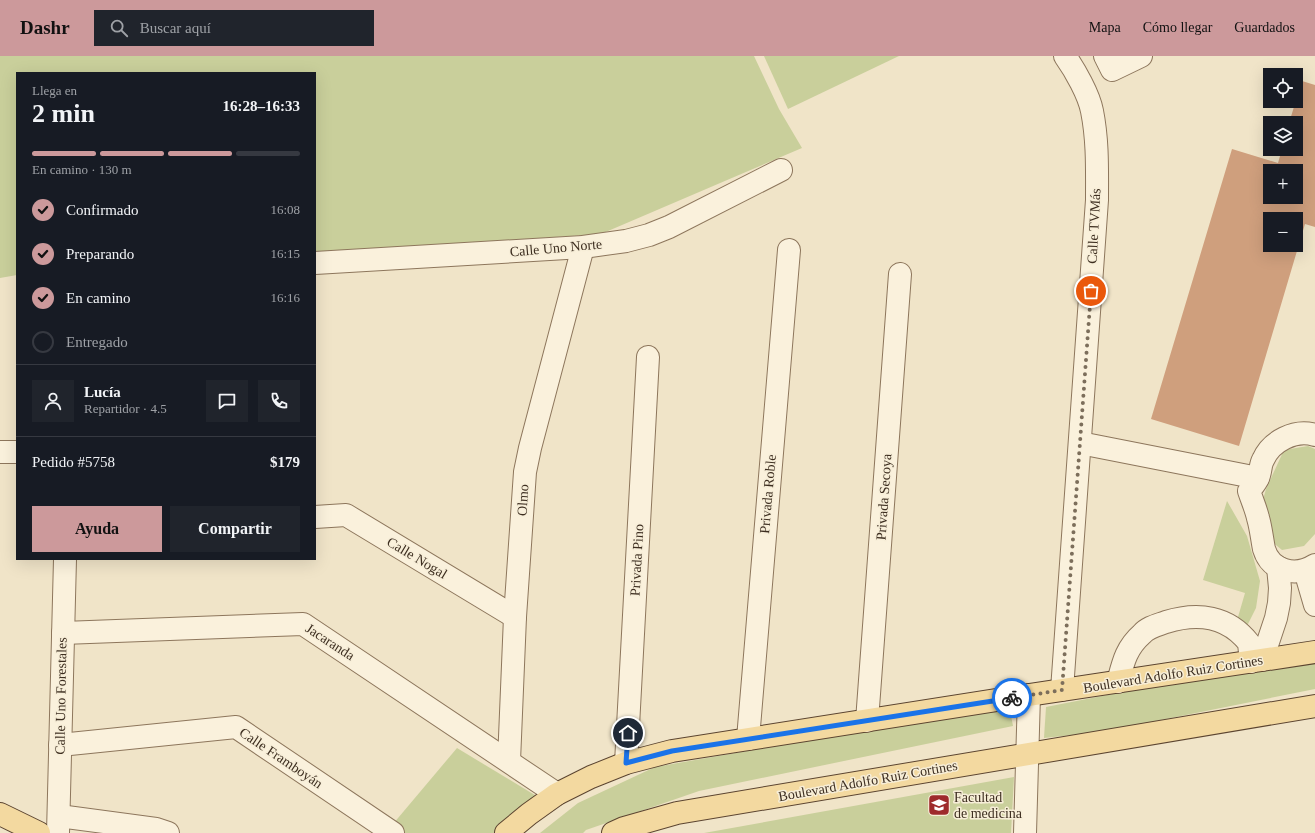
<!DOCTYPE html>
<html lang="es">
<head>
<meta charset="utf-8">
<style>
  body { margin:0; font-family:Georgia,serif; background:#20242c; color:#f1f3f6; height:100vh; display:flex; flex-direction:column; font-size:15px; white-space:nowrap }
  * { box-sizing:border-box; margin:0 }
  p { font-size:13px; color:#9ea1a6 }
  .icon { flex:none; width:22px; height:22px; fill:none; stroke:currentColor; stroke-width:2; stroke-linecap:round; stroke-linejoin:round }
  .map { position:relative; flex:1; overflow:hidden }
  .sheet { position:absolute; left:16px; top:16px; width:300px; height:488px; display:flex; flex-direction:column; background:#171b24; border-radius:0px; box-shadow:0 4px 16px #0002 }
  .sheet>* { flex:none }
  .buttons { position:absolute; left:1263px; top:12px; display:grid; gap:8px }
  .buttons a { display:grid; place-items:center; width:40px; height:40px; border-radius:0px; background:#171b24; box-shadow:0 4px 16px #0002; font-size:20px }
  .pin { position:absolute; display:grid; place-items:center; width:34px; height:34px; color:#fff; margin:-17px; border:2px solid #fff; border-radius:50%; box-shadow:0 1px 4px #0007 }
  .courier { position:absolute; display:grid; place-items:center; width:40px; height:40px; margin:-20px; border:3px solid #1a73e8; border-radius:50%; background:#fff; color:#222; box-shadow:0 1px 5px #0007 }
  .headline em { font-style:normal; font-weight:700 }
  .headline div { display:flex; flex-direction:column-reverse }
  .headline { display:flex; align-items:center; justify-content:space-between; height:68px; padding:0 16px }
  h1 { font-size:26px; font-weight:700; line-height:30px }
  .bar { display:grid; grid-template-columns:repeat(4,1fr); gap:6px 4px; align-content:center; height:48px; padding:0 16px }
  .bar i { height:5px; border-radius:3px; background:#363941 }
  .bar .active { background:#cc999b }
  .bar p { grid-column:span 4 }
  .line { display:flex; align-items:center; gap:10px; padding:0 16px; border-top:1px solid #363941 }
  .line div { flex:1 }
  .round { display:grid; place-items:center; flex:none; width:42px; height:42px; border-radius:0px; background:#20242c }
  ol { padding:0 16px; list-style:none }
  li { display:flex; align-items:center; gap:12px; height:44px }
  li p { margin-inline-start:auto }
  li .icon { padding:4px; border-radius:50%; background:#cc999b; color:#111; stroke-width:4 }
  li:last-child { color:#9ea1a6 }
  li i { width:22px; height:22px; border:2px solid #363941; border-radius:50% }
  .primary-button { display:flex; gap:8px; margin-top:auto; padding:8px 16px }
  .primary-button a { flex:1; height:46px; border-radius:0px; background:#cc999b; color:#111; font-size:16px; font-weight:700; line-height:46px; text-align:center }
  .primary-button a+a { background:#20242c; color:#f1f3f6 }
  header { display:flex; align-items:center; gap:24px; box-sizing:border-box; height:56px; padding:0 20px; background:#cc999b; color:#111 }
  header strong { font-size:19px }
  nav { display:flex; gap:22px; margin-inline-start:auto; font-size:14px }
  .search { width:280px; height:36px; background:#20242c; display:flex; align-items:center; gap:10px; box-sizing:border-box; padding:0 14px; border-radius:0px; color:#9ea1a6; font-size:15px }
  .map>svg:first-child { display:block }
  .green { fill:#c9cf9b }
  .building { fill:#cf9f7d; fill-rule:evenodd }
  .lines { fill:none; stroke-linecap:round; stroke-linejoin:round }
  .minor-casing { stroke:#8d765c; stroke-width:24 }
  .major-casing { stroke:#5b4430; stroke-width:24 }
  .minor { stroke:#faf1dc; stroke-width:22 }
  .major { stroke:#f3d9a0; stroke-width:22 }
  .done { stroke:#7c6e5b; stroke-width:4; stroke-dasharray:0 7.2 }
  .route { stroke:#1a73e8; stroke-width:5 }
  .labels { text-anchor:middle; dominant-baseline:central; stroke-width:3; stroke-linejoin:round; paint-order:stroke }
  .street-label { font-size:14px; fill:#3d2e20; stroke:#f7eed8 }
  .poi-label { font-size:14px; fill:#3d2e20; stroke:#f7eed8; text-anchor:start }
</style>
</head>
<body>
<header>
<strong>Dashr</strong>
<div class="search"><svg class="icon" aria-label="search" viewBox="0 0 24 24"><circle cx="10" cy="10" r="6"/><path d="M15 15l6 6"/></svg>Buscar aquí</div>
<nav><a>Mapa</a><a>Cómo llegar</a><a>Guardados</a></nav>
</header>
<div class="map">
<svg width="1315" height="777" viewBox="0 0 1315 777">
  <rect width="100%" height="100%" fill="#f0e4c8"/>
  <g class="green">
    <polygon points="0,0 754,0 779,53 802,92 601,178 315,197 315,17 17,17 17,219 0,222"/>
    <polygon points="764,0 899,0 788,53"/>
    <polygon points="1308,390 1315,393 1315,478 1304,490 1282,494 1271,485 1258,461 1266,433 1284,394"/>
    <polygon points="1227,445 1247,480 1260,525 1256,552 1246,572 1238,561 1245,537 1203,524"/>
    <polygon points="1315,601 1315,633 1101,676 1044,682 1046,651 1173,626"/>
    <polygon points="1009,649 1013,670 699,735 586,774 583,777 540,777 578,747 655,711"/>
    <polygon points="457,692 538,741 496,777 405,777 393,768"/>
    <polygon points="1014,721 1011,777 704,777"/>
  </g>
  <path class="building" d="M 1302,25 L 1315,29 L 1315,171 L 1305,168 L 1239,390 L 1151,363 L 1232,93 L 1278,107 L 1282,93 L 1296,93 L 1296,67 L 1289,67 ZM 1270,115 L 1296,115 L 1296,141 L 1270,141 ZM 1270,163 L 1296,163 L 1296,189 L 1270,189 Z"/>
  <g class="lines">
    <g class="minor-casing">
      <g id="minor">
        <polyline points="1105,0 1112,14 1141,0"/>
        <polyline points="315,207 583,191 626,185 649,179 669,171 781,114"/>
        <path d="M 1315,379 C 1295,373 1271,385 1263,404 C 1260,409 1261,416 1258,422 C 1256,427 1252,431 1249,435 C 1252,444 1256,453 1258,462 C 1261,472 1262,483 1264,493 C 1271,516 1296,521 1315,509"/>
        <polyline points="1080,387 1258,422"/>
        <polyline points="0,396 17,396"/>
        <polyline points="315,461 346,459 515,561"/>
        <polyline points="1306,514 1308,525 1315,549"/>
        <polyline points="63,577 303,568 557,738"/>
        <polyline points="1262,604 1276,562 1279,547 1280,532 1278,511"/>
        <path d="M 1118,626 C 1123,607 1126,592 1142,578 C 1148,571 1158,569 1166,566 C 1198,556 1228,560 1249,587 L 1251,606"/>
        <path d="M 1062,634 L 1097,144 C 1097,115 1098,85 1092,55 C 1089,39 1075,14 1065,0"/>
        <polyline points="867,665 900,218"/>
        <polyline points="748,683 789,194"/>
        <polyline points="60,689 236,671 393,777"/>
        <polyline points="509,705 515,561 525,416 530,392 583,191"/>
        <polyline points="626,707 648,301"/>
        <polyline points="59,760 156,773 168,777"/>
        <polyline points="58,777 65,503"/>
        <polyline points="1025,777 1029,639"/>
      </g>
    </g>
    <g class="major-casing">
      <g id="major">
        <polyline points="0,758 39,777"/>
        <polyline points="506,777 529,758 557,738 591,721 626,707 672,695 1029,639 1315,596"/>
        <polyline points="613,777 624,772 677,757 1315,650"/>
      </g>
    </g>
    <use href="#minor" class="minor"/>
    <use href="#major" class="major"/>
  </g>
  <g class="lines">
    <polyline class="done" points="1012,642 1062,634 1091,235"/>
    <polyline class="route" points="628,677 626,707 672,695 1012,642"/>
  </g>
  <defs>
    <g id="university-square" transform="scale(1.15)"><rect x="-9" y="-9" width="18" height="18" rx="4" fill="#9e2a2b" stroke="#f7eed8"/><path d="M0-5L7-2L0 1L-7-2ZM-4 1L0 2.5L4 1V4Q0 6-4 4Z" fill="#fff"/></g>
  </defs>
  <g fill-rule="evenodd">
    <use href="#university-square" x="939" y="749"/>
  </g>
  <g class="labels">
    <g class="street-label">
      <text transform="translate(1094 170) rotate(-87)">Calle TVMás</text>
      <text transform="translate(556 192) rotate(-5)">Calle Uno Norte</text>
      <text transform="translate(768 438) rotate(-85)">Privada Roble</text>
      <text transform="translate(884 441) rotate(-86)">Privada Secoya</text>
      <text transform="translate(523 444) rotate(-86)">Olmo</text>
      <text transform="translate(417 502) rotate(31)">Calle Nogal</text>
      <text transform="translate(637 504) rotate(-87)">Privada Pino</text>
      <text transform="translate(330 586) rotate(33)">Jacaranda</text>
      <text transform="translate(1173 618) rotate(-9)">Boulevard Adolfo Ruiz Cortines</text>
      <text transform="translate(61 640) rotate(-89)">Calle Uno Forestales</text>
      <text transform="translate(281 702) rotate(34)">Calle Framboyán</text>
      <text transform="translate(868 725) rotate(-10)">Boulevard Adolfo Ruiz Cortines</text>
    </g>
    <g class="poi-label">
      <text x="954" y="741">Facultad<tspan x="954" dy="16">de medicina</tspan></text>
    </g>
  </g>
</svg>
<div class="buttons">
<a><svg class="icon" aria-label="locate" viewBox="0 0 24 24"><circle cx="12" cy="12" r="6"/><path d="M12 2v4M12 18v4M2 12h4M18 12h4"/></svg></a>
<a><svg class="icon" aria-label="layers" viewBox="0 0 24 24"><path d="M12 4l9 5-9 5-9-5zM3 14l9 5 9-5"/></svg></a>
<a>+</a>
<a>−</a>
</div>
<div class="pin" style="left:1091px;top:235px;background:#ea580c"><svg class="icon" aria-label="bag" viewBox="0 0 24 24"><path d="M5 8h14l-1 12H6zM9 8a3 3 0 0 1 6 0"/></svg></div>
<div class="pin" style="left:628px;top:677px;background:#1f2937"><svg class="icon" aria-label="home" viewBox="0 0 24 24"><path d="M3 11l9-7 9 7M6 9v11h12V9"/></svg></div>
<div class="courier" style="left:1012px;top:642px"><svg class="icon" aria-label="bike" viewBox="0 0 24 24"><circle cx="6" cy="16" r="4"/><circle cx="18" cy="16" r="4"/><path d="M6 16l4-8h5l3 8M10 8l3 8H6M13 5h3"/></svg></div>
<section class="sheet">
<div class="headline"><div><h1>2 min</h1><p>Llega en</p></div><em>16:28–16:33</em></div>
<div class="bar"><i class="active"></i><i class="active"></i><i class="active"></i><i></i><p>En camino · 130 m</p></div>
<ol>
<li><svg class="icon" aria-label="check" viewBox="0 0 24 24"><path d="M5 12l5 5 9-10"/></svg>Confirmado<p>16:08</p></li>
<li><svg class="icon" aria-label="check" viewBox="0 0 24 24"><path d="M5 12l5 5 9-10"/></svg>Preparando<p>16:15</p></li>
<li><svg class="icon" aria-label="check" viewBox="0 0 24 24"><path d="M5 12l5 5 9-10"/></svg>En camino<p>16:16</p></li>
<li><i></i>Entregado</li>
</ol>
<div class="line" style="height:72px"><a class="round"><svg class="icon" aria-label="person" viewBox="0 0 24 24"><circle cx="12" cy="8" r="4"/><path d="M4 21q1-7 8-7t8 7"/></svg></a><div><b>Lucía</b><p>Repartidor · 4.5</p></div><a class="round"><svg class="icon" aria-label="chat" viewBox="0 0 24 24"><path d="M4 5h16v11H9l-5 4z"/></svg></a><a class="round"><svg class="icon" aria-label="phone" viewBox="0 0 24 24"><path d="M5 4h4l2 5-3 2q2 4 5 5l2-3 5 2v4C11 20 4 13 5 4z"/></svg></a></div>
<div class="line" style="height:52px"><div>Pedido #5758</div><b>$179</b></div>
<div class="primary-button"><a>Ayuda</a><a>Compartir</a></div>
</section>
</div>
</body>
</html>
